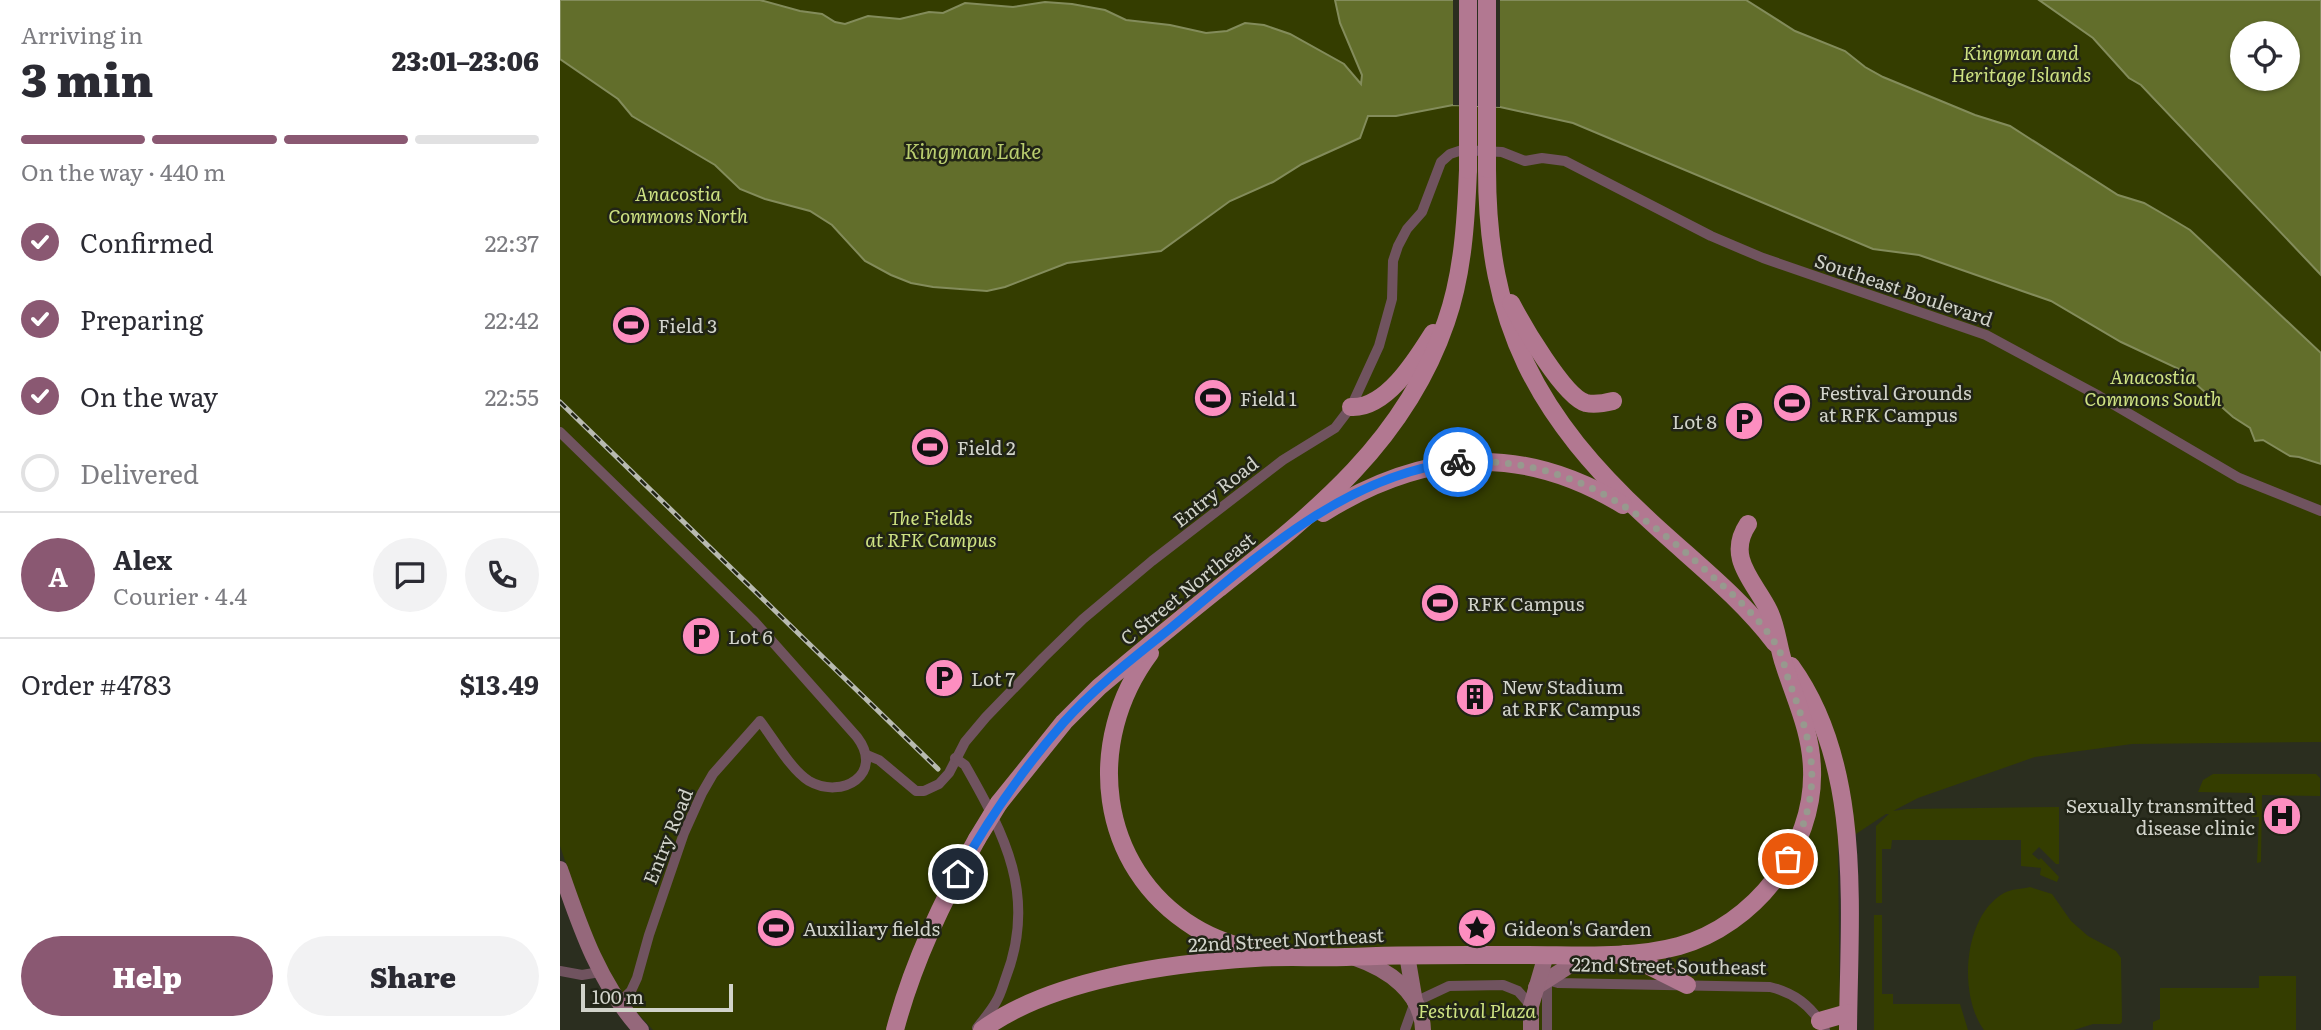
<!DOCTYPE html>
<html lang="en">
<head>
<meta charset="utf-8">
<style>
  body { margin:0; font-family:Literata,serif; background:#f2f2f3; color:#2b2b33; height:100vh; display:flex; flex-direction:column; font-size:26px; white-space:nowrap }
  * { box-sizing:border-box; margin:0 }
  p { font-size:23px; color:#7c7c81 }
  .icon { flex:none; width:38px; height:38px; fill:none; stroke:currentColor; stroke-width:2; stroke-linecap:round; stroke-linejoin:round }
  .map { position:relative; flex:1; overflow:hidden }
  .panel { display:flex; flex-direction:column; background:#fff; width:560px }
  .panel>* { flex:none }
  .fabs { position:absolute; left:1670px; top:21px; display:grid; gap:14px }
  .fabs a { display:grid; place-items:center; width:70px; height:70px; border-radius:50%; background:#fff; box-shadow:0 2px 5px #0004; font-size:35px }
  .scale { position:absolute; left:21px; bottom:18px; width:152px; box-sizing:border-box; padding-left:7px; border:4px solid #d1d3ca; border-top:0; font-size:19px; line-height:24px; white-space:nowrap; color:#d1d3ca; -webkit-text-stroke:5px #212416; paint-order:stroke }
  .pin { position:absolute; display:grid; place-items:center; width:60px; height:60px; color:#fff; margin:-30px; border:4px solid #fff; border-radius:50%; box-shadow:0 2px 7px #0007 }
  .courier { position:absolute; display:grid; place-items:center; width:70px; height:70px; margin:-35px; border:5px solid #1a73e8; border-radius:50%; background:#fff; color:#222; box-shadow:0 2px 9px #0007 }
  .head em { font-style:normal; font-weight:800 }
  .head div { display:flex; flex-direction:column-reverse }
  .head { display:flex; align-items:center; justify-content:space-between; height:119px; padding:0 21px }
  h1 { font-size:46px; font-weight:800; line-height:52px }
  .bar { display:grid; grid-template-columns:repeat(4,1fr); gap:10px 7px; align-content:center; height:84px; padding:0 21px }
  .bar i { height:9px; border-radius:5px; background:#e1e1e2 }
  .bar .selected { background:#8a5872 }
  .bar p { grid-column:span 4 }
  .line { display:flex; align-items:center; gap:18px; padding:0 21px; border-top:2px solid #e1e1e2 }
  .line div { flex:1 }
  .round { display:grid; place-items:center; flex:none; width:74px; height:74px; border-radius:37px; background:#f2f2f3 }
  ol { padding:0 21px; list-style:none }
  li { display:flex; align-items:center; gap:21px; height:77px }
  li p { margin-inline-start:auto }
  li .icon { padding:7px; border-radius:50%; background:#8a5872; color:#fff; stroke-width:4 }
  li:last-child { color:#7c7c81 }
  li i { width:38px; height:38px; border:4px solid #e1e1e2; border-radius:50% }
  .primary-button { display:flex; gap:14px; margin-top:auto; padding:14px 21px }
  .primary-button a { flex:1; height:80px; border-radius:42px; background:#8a5872; color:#fff; font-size:28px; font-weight:800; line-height:80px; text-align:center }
  .primary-button a+a { background:#f2f2f3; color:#2b2b33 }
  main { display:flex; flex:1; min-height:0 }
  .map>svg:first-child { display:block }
  .green { fill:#343d00 }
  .water { fill:#626e2b; stroke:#838c5b; stroke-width:2; fill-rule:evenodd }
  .pier { fill:#2b2e1f }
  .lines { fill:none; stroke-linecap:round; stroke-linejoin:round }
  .street { stroke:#70535f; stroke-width:10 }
  .secondary { stroke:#95687b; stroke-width:16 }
  .primary { stroke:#b27891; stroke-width:18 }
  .rail-casing { stroke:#b8bab0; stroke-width:5 }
  .rail { stroke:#212416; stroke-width:2.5; stroke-dasharray:8; stroke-linecap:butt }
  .primary-bridge { stroke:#b27891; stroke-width:18 }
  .done { stroke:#97998e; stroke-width:7; stroke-dasharray:0 12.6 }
  .route { stroke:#1a73e8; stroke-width:9 }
  .labels { text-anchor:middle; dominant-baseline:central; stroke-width:5; stroke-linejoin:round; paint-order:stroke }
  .park-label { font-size:19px; font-style:italic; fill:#cee282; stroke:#212416 }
  .street-label { font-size:19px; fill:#d1d3ca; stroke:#212416 }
  .poi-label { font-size:19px; fill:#d1d3ca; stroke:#212416; text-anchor:start }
  .water-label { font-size:21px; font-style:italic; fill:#bace6f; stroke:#212416 }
</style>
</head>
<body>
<main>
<section class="panel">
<div class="head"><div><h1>3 min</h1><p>Arriving in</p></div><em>23:01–23:06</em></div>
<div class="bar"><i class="selected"></i><i class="selected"></i><i class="selected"></i><i></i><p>On the way · 440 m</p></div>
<ol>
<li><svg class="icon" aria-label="check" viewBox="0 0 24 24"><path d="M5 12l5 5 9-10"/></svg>Confirmed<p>22:37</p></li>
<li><svg class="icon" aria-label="check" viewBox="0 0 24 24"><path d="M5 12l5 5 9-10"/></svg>Preparing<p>22:42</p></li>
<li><svg class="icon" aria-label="check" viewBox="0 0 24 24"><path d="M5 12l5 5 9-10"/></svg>On the way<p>22:55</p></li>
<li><i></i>Delivered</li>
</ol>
<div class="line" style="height:126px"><b class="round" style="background:#8a5872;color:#fff">A</b><div><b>Alex</b><p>Courier · 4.4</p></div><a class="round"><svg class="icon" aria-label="chat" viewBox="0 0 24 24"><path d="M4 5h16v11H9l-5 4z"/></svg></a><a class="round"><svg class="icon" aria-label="phone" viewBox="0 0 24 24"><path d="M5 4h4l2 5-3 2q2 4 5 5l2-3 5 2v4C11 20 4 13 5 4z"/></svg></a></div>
<div class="line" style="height:91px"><div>Order #4783</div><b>$13.49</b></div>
<div class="primary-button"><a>Help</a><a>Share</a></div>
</section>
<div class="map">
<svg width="1761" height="1030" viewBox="0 0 1761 1030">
  <rect width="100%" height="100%" fill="#2b2e1f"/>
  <g class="green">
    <polygon points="196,0 775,0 780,23 809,74 802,84 642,134"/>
    <polygon points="1186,0 1608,0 1736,248 1761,275 1761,353 1630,230 1584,203 1558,195 1450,126 1415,115 1323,77 1305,67 1285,51 1235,31"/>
    <polygon points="0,59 58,99 108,100 351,283 400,289 618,222 808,116 836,116 893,105 940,107 1013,123 1313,249 1359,255 1491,301 1561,342 1619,369 1673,417 1690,428 1692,434 1730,456 1761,464 1761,742 1572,744 1475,757 1358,798 1333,811 1347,809 1499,807 1499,864 1496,864 1479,847 1472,854 1479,860 1481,858 1499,877 1497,882 1480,875 1481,868 1461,866 1461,840 1332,840 1331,849 1322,849 1322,903 1316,903 1316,826 1329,814 1326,814 1278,846 1280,1030 93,1030 71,1006 36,952 0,846"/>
    <polygon points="1653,774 1756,774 1760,778 1760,796 1702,795 1701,862 1697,863 1699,817 1692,817 1692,793 1638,792 1643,780"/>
    <path d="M 1470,887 L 1492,894 L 1511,921 L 1528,936 L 1556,951 L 1561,958 L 1562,1022 L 1560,1024 L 1533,1024 L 1514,1030 L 1424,1030 C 1398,995 1403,916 1444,893 C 1451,889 1462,889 1470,887 Z"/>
    <polygon points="1314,915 1322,915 1322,994 1333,994 1333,1004 1400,1004 1408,1030 1314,1030"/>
    <polygon points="1699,976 1736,976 1736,1030 1593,1030 1593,1022 1600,1019 1600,988 1699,988"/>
  </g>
  <g class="water">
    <polygon points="0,0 200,0 240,11 262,14 275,22 285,24 308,16 340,19 369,12 383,13 405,3 453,7 485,2 512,4 545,10 566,20 610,25 646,33 667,31 685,23 704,25 730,34 784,64 801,84 802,75 780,23 775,0 1186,0 1235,31 1285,51 1305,67 1323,77 1415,115 1450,126 1558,195 1584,203 1610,218 1630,230 1761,353 1761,464 1739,457 1730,456 1703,440 1695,441 1690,428 1673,417 1619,369 1561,342 1491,301 1359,255 1313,249 1013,123 940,107 893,105 836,116 808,116 800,138 742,164 713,182 670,201 601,251 507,263 445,287 427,291 373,287 351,283 331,275 305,261 272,225 250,211 205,199 180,189 155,165 72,116 58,99 0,59"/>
    <path d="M 1479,0 L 1761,0 L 1761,275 L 1581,85 L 1569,78 L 1533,38 ZM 1727,33 L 1727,79 L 1682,79 L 1682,33 Z"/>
  </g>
  <polygon class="pier" points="893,0 940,0 940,107 893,105"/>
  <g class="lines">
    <g class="street">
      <path d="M 0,432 L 194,621 L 297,737 C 325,774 282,800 249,781 C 231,770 213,738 200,721 L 153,774 L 142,793 L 124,833 L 89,935 L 77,978 L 71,991 L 59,1003"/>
      <polyline points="307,755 319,760 356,791 364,791 379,784 389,773 405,742 426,717 483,658 523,619 592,561 723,460 775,428 791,407 819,346 832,299 833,261 838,246 847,229 862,212 881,162 890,154 902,150 942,152 965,161 982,158 1005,161 1151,236 1203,258 1426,335 1539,396 1679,478 1761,511"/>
      <path d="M 395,758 L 405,765 C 445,835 477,896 446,977 C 443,985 441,994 436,1002 C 431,1011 424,1019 417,1028"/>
      <polyline points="0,971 22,975 40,972"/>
      <polyline points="845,1030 855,1002 889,986 943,985 958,991 971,1006"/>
      <path d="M 987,1030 L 987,980 L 998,983 L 1210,987 C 1236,993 1253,1007 1265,1030"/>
    </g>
    <g class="secondary">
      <path d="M 0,869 C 20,927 39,984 81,1030"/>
      <polyline points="847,955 855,1002"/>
      <path d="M 795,958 C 827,969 862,992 863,1030"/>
      <polyline points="976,987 1026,955"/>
      <polyline points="971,1030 971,1006 986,955"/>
    </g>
    <g class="primary">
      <path d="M 927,169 C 927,325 977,417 1090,521 C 1133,561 1179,596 1215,643"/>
      <path d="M 951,303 C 962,324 1004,397 1026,403 C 1035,405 1045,403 1053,401"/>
      <path d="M 791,407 C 826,409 856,360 873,333"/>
      <path d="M 763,513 C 863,451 960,442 1063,505"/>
      <path d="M 590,653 C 524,741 537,867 634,927 C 655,940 681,948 705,953"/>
      <path d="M 1231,666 C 1304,767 1289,912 1288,1030"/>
      <path d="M 439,803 L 504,722 L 539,687 C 578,654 618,621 658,589 C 754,513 845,442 886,322 C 903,274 906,220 908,170"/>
      <polyline points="1065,954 1127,985"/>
      <polyline points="1260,1021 1288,1013"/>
      <path d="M 335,1030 C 353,962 383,900 417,839"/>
      <path d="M 422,1030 C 491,979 611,963 695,958 C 725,956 756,958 786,957 C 847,954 907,955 968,955 C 1018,955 1071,959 1119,946 C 1194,925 1255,848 1252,769 C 1251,731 1235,699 1224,664 C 1218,647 1217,627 1209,611 C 1195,582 1165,558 1188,524"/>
    </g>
    <g class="rail-casing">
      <polyline id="rail" points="0,402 378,769"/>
    </g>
    <use href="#rail" class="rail"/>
    <g class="primary-bridge">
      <polyline points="927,0 927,169"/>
      <polyline points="908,170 908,0"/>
      <polyline points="417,839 439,803"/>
    </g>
  </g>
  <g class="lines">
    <path class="done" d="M 898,462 C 1005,456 1077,507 1152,576 C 1175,596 1201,620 1217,646 C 1223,656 1225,670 1229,681 C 1255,751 1264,790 1228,859"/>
    <path class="route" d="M 398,874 C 428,819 463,769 504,722 C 536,686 575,657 612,627 C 695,558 786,474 898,462"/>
  </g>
  <defs>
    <g id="stadium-disc" transform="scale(2.0125)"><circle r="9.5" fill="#fd8ec0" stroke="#212416"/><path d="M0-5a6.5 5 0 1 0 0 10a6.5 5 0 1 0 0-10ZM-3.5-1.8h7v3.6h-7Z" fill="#111"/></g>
    <g id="parking-disc" transform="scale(2.0125)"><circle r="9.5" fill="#fd8ec0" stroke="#212416"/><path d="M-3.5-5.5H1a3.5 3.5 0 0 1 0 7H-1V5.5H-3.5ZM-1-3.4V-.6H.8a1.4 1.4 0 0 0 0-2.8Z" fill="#111"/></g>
    <g id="building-disc" transform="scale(2.0125)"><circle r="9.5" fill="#fd8ec0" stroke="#212416"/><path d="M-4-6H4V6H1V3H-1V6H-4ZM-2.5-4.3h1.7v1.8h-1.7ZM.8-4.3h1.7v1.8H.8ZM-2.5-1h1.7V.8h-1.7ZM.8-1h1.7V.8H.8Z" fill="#111"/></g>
    <g id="hospital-disc" transform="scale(2.0125)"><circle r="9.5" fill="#fd8ec0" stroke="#212416"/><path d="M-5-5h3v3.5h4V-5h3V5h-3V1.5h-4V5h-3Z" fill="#111"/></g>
    <g id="sight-disc" transform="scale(2.0125)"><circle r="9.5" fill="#fd8ec0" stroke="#212416"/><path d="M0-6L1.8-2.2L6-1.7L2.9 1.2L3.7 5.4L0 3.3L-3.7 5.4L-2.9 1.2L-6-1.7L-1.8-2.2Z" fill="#111"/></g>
  </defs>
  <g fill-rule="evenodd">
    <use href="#stadium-disc" x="71" y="325"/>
    <use href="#stadium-disc" x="653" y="398"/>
    <use href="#stadium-disc" x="1232" y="403"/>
    <use href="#parking-disc" x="1184" y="421"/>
    <use href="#stadium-disc" x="370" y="447"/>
    <use href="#stadium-disc" x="880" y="603"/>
    <use href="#parking-disc" x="141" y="636"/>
    <use href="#parking-disc" x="384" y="678"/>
    <use href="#building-disc" x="915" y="697"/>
    <use href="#hospital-disc" x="1722" y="816"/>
    <use href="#stadium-disc" x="216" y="928"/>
    <use href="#sight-disc" x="917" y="928"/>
  </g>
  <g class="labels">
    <g class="park-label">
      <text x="1461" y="52">Kingman and<tspan x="1461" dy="22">Heritage Islands</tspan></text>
      <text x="118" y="193">Anacostia<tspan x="118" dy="22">Commons North</tspan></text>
      <text x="1593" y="376">Anacostia<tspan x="1593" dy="22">Commons South</tspan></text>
      <text x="371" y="517">The Fields<tspan x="371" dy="22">at RFK Campus</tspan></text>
      <text x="917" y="1010">Festival Plaza</text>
    </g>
    <g class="street-label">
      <text transform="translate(1344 289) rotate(19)">Southeast Boulevard</text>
      <text transform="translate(655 491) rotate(-38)">Entry Road</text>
      <text transform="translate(627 588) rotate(-39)">C Street Northeast</text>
      <text transform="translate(107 836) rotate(-68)">Entry Road</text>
      <text transform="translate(726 939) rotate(-3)">22nd Street Northeast</text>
      <text transform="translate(1109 965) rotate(1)">22nd Street Southeast</text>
    </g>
    <g class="poi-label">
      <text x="98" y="325">Field 3</text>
      <text x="1259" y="392">Festival Grounds<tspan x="1259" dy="22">at RFK Campus</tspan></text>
      <text x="680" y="398">Field 1</text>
      <text x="1157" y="421" text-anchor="end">Lot 8</text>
      <text x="397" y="447">Field 2</text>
      <text x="907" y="603">RFK Campus</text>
      <text x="168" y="636">Lot 6</text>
      <text x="411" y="678">Lot 7</text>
      <text x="942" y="686">New Stadium<tspan x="942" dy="22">at RFK Campus</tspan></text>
      <text x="1695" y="805" text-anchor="end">Sexually transmitted<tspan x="1695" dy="22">disease clinic</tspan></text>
      <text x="243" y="928">Auxiliary fields</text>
      <text x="944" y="928">Gideon's Garden</text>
    </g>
    <g class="water-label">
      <text x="413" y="149">Kingman Lake</text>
    </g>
  </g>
</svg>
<div class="fabs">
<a><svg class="icon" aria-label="locate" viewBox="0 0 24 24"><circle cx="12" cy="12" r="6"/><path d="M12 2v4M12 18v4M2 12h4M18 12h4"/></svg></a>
</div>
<div class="scale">100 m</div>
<div class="pin" style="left:1228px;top:859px;background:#ea580c"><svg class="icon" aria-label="bag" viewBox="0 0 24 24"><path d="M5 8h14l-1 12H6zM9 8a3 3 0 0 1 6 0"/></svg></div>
<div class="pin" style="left:398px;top:874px;background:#1f2937"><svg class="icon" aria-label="home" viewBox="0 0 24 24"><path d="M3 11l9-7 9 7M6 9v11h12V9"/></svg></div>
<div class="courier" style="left:898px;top:462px"><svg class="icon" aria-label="bike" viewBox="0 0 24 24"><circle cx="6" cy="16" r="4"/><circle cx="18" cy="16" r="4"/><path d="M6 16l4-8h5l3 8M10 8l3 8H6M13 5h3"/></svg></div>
</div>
</main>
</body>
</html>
